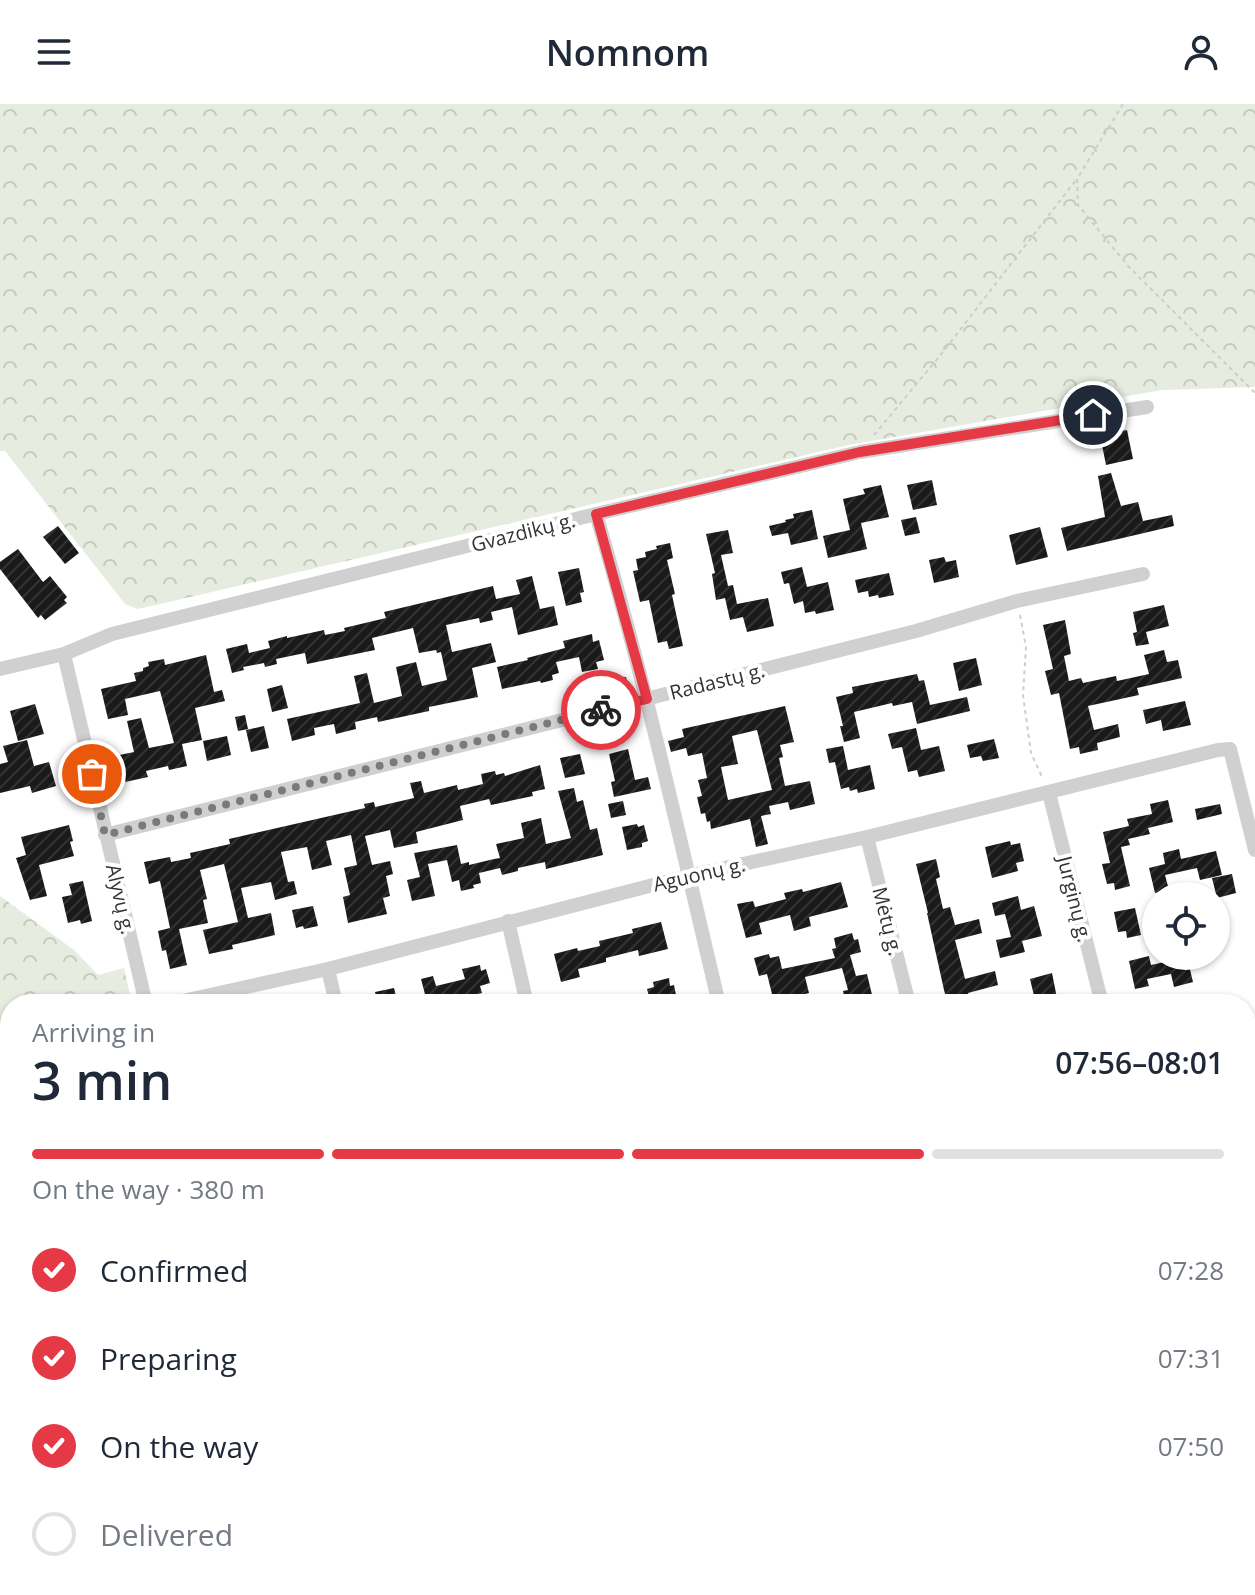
<!DOCTYPE html>
<html lang="en">
<head>
<meta charset="utf-8">
<style>
  body { margin:0; font-family:"Open Sans",sans-serif; background:#f6f6f7; color:#1f2937; height:100vh; display:flex; flex-direction:column; font-size:30px; white-space:nowrap }
  * { box-sizing:border-box; margin:0 }
  p { font-size:26px; color:#747a83 }
  .icon { flex:none; width:44px; height:44px; fill:none; stroke:currentColor; stroke-width:2; stroke-linecap:round; stroke-linejoin:round }
  .map { position:relative; flex:1; overflow:hidden }
  .side { position:absolute; left:0px; top:890px; width:1256px; height:602px; display:flex; flex-direction:column; background:#fff; border-radius:32px 32px 0 0; box-shadow:0 2px 6px #0004 }
  .side>* { flex:none }
  .fabs { position:absolute; left:1142px; top:778px; display:grid; gap:16px }
  .fabs a { display:grid; place-items:center; width:88px; height:88px; border-radius:50%; background:#fff; box-shadow:0 2px 6px #0004; font-size:40px }
  .pin { position:absolute; display:grid; place-items:center; width:68px; height:68px; color:#fff; margin:-34px; border:4px solid #fff; border-radius:50%; box-shadow:0 2px 8px #0007 }
  .courier { position:absolute; display:grid; place-items:center; width:80px; height:80px; margin:-40px; border:6px solid #e63946; border-radius:50%; background:#fff; color:#222; box-shadow:0 2px 10px #0007 }
  .summary em { font-style:normal; font-weight:600 }
  .summary div { display:flex; flex-direction:column-reverse }
  .summary { display:flex; align-items:center; justify-content:space-between; height:136px; padding:0 32px }
  h1 { font-size:52px; font-weight:600; line-height:60px }
  .bar { display:grid; grid-template-columns:repeat(4,1fr); gap:12px 8px; align-content:center; height:96px; padding:0 32px }
  .bar i { height:10px; border-radius:6px; background:#e0e1e3 }
  .bar .on { background:#e63946 }
  .bar p { grid-column:span 4 }
  ol { padding:0 32px; list-style:none }
  li { display:flex; align-items:center; gap:24px; height:88px }
  li p { margin-inline-start:auto }
  li .icon { padding:8px; border-radius:50%; background:#e63946; color:#fff; stroke-width:4 }
  li:last-child { color:#747a83 }
  li i { width:44px; height:44px; border:4px solid #e0e1e3; border-radius:50% }
  header { display:flex; justify-content:space-between; align-items:center; height:104px; padding:0 32px; background:#fff; font-size:36px; font-weight:600 }
  .map>svg:first-child { display:block }
  .grass { fill:#e6ecdf }
  .forest { fill:url(#forest-crowns) }
  .building { fill:url(#building-hatch); fill-rule:evenodd }
  .lines { fill:none; stroke-linecap:round; stroke-linejoin:round }
  .path { stroke:#cdcdcd; stroke-width:2; stroke-dasharray:4 4; stroke-linecap:butt }
  .minor { stroke:#d0d0d0; stroke-width:14 }
  .done { stroke:#7a7a7a; stroke-width:8; stroke-dasharray:0 14.4 }
  .route { stroke:#e63946; stroke-width:10 }
  .labels { text-anchor:middle; dominant-baseline:central; stroke-width:8; stroke-linejoin:round; paint-order:stroke }
  .street-label { font-size:20px; fill:#333; stroke:#fff }
</style>
</head>
<body>
<header><svg class="icon" aria-label="menu" viewBox="0 0 24 24"><path d="M4 6h16M4 12h16M4 18h16"/></svg>Nomnom<svg class="icon" aria-label="person" viewBox="0 0 24 24"><circle cx="12" cy="8" r="4"/><path d="M4 21q1-7 8-7t8 7"/></svg></header>
<div class="map">
<svg width="1255" height="1491" viewBox="0 0 1255 1491">
  <defs>
    <pattern id="forest-crowns" width="20" height="18" patternUnits="userSpaceOnUse" patternTransform="scale(2)"><rect width="20" height="18" fill="#e6ecdf"/><path d="M2 6a3 3 0 1 1 6 0M12 15a3 3 0 1 1 6 0" fill="none" stroke="#c6cbc0"/></pattern>
    <pattern id="building-hatch" width="6" height="6" patternUnits="userSpaceOnUse" patternTransform="scale(2)"><rect width="6" height="6" fill="#1a1a1a"/><path d="M-1 1l2-2M0 6l6-6M5 7l2-2" fill="none" stroke="#333"/></pattern>
  </defs>
  <rect width="100%" height="100%" fill="#fff"/>
  <g class="grass">
    <polygon points="10,1220 10,1482 19,1482 0,1487 0,1223"/>
    <polygon points="142,1482 277,1482 280,1491 145,1491"/>
  </g>
  <g class="forest">
    <polygon points="0,0 1255,0 1255,283 1162,286 849,341 138,505 125,500 5,347 0,347"/>
    <polygon points="0,792 74,846 98,871 124,864 132,900 10,900 10,970 0,977"/>
  </g>
  <g class="building">
    <polygon points="1127,326 1133,355 1106,361 1100,331"/>
    <polygon points="1111,369 1121,402 1138,398 1143,417 1172,411 1174,422 1067,447 1061,424 1105,413 1098,372"/>
    <polygon points="932,376 937,401 913,406 907,381"/>
    <polygon points="881,381 889,413 861,419 867,445 828,454 823,432 850,426 843,395 865,390 863,385"/>
    <polygon points="812,406 818,435 791,441 788,429 772,432 769,422 786,418 785,416 794,414 793,410"/>
    <polygon points="916,413 920,429 905,432 901,416"/>
    <polygon points="58,422 79,449 65,460 43,433"/>
    <polygon points="1040,423 1048,453 1016,461 1009,431"/>
    <polygon points="728,426 733,449 721,451 728,482 733,481 737,500 768,494 774,522 747,528 743,513 730,516 725,494 716,496 712,470 715,469 706,430"/>
    <polygon points="670,439 673,454 667,456 675,490 672,491 683,542 669,545 667,537 658,539 649,496 640,498 633,467 638,466 636,455 646,453 645,448 657,445 656,442"/>
    <polygon points="18,445 43,478 50,472 67,493 64,496 67,499 45,516 41,511 38,514 0,465 0,458"/>
    <polygon points="944,453 946,458 956,456 959,473 934,479 929,456"/>
    <polygon points="802,463 807,483 828,478 834,506 816,510 815,507 805,509 803,497 794,500 789,479 784,480 781,468"/>
    <polygon points="579,464 584,488 580,489 582,498 566,502 558,468"/>
    <polygon points="889,469 894,491 879,494 878,491 869,493 868,487 858,489 855,476"/>
    <polygon points="532,472 540,505 554,502 558,521 518,531 512,503 491,508 493,516 480,519 479,514 446,521 452,548 491,539 496,558 472,564 478,593 429,603 429,607 378,618 377,613 355,618 356,625 336,630 334,620 314,624 315,631 292,637 287,615 360,599 354,572 367,569 374,599 402,592 396,563 416,558 422,582 447,576 441,548 437,549 436,546 419,549 413,524 372,534 375,546 307,560 305,549 276,555 277,560 265,563 264,559 243,563 244,566 232,569 226,545 247,540 249,549 270,544 268,537 287,532 287,534 324,526 325,531 345,527 344,524 386,514 384,508 493,482 496,495 520,490 516,476"/>
    <polygon points="1164,501 1169,522 1146,528 1149,540 1136,542 1133,529 1137,528 1133,508"/>
    <polygon points="1065,516 1071,550 1064,552 1069,577 1081,574 1083,579 1116,572 1117,577 1149,570 1144,551 1164,546 1167,558 1178,556 1182,574 1137,584 1139,591 1088,602 1094,626 1118,620 1120,633 1097,639 1098,646 1080,650 1079,643 1070,645 1059,589 1051,591 1045,567 1053,565 1043,521"/>
    <polygon points="592,530 593,538 599,536 604,556 596,558 598,565 582,568 579,553 556,558 559,569 552,571 553,576 541,579 540,577 502,585 497,563 528,556 527,554 565,544 563,537"/>
    <polygon points="206,551 214,588 222,586 225,597 195,604 202,636 182,640 187,662 169,666 168,662 146,667 148,673 116,680 110,653 134,648 127,617 141,614 149,644 174,639 160,587 125,595 128,611 108,615 101,585 136,577 134,569 143,567 143,564 149,562 148,558 164,555 165,561"/>
    <polygon points="976,554 982,581 959,587 953,559"/>
    <polygon points="917,570 919,577 924,576 930,601 967,593 970,607 917,620 912,598 893,602 892,599 854,608 860,634 844,638 840,622 843,622 836,593 853,589 852,583"/>
    <polygon points="626,573 629,587 616,590 612,576"/>
    <polygon points="282,581 288,604 272,608 267,585"/>
    <polygon points="1185,597 1191,621 1163,627 1161,616 1146,620 1143,606"/>
    <polygon points="35,600 44,630 18,637 10,607"/>
    <path d="M 785,602 L 794,638 L 780,641 L 783,653 L 779,654 L 785,682 L 810,677 L 815,700 L 790,706 L 788,698 L 769,702 L 771,710 L 761,712 L 768,740 L 756,743 L 750,715 L 711,725 L 710,717 L 707,718 L 705,709 L 701,710 L 697,693 L 702,692 L 698,676 L 707,674 L 702,649 L 688,652 L 686,644 L 671,648 L 668,637 L 684,633 L 682,625 ZM 757,626 L 772,686 L 728,696 L 721,663 L 738,660 L 732,632 Z"/>
    <polygon points="245,611 248,625 238,627 235,613"/>
    <polygon points="264,622 269,644 251,648 246,626"/>
    <polygon points="916,624 921,646 939,642 945,667 919,673 917,666 908,668 902,643 892,645 888,630"/>
    <polygon points="227,632 231,651 207,657 203,637"/>
    <polygon points="994,635 999,654 983,657 981,652 970,654 967,641"/>
    <polygon points="27,636 34,662 49,658 56,682 32,689 30,682 0,689 0,660 8,658 3,642"/>
    <polygon points="843,642 848,666 870,661 875,685 858,689 857,685 850,687 849,683 841,685 835,658 829,659 826,645"/>
    <polygon points="628,645 635,676 648,673 651,685 614,693 611,678 615,677 609,650"/>
    <polygon points="580,650 585,670 565,674 560,654"/>
    <polygon points="540,661 545,685 532,688 533,692 491,701 489,695 460,702 463,716 416,728 418,739 394,744 390,726 365,732 372,761 390,757 393,770 386,772 390,792 383,794 387,810 348,819 343,793 350,791 344,764 357,761 351,731 326,737 332,761 312,766 307,743 281,748 288,778 294,777 297,790 275,796 271,778 241,784 248,814 271,809 275,831 232,841 233,845 209,850 203,826 238,818 224,760 200,766 207,795 203,796 208,819 179,825 187,861 170,865 166,846 162,847 158,827 170,824 160,777 149,780 144,758 170,753 171,758 191,754 190,749 230,740 229,735 365,704 364,700 374,698 375,703 414,694 410,679 421,677 424,689 457,681 458,686 483,680 481,670 495,667 496,671 504,669 505,672"/>
    <polygon points="574,684 577,698 583,696 590,726 597,724 603,751 546,765 545,758 518,764 518,767 502,771 500,764 479,769 481,779 473,781 474,784 461,787 459,776 452,778 447,756 428,760 435,792 412,797 407,776 420,773 414,749 457,741 461,760 469,758 469,761 494,755 500,754 496,740 524,734 521,719 541,714 546,740 571,734 558,687"/>
    <polygon points="1168,696 1173,718 1148,724 1150,730 1128,735 1130,741 1121,743 1130,782 1115,786 1114,779 1107,780 1102,760 1110,759 1103,728 1129,722 1127,715 1152,710 1150,700"/>
    <polygon points="623,697 626,711 611,714 608,700"/>
    <polygon points="1220,700 1222,710 1197,716 1195,705"/>
    <polygon points="637,720 638,723 644,721 648,737 642,739 642,743 627,746 622,723"/>
    <polygon points="69,721 73,737 70,738 74,752 39,761 47,792 30,796 16,754 26,751 21,733"/>
    <polygon points="1010,737 1011,741 1020,739 1024,757 1016,759 1018,767 992,774 985,743"/>
    <polygon points="1179,745 1181,755 1216,747 1222,771 1200,776 1197,764 1165,771 1169,786 1155,789 1149,764 1165,760 1163,749"/>
    <polygon points="936,755 940,773 936,775 943,805 950,803 955,821 979,815 982,829 955,836 965,875 995,867 998,881 968,889 971,900 948,900 944,886 927,809 928,809 916,760"/>
    <polygon points="1232,770 1236,789 1217,794 1212,774"/>
    <polygon points="83,777 92,817 81,820 80,816 68,819 62,793 72,791 69,780"/>
    <polygon points="841,778 848,803 809,813 811,822 794,827 790,811 759,819 762,830 746,834 737,800 753,797 755,803 786,795 784,789 802,785 803,788"/>
    <polygon points="1018,792 1021,806 1034,802 1042,832 1022,837 1025,848 1000,854 996,836 1011,833 1005,810 995,812 992,799"/>
    <polygon points="313,802 318,822 304,825 303,822 296,824 292,806"/>
    <polygon points="1135,804 1141,831 1127,834 1126,827 1118,828 1114,808"/>
    <polygon points="661,818 668,845 639,852 638,846 606,854 606,858 578,865 580,873 561,878 554,850 577,844 578,847 600,842 599,837 633,829 632,825"/>
    <polygon points="852,829 854,836 858,835 861,848 850,851 856,872 867,870 873,895 846,900 843,887 848,886 842,864 805,873 809,889 790,894 792,900 749,900 748,896 772,890 767,870 759,872 754,854 769,850 770,854 779,852 782,865 835,854 832,845 836,844 834,834"/>
    <polygon points="1149,852 1151,861 1187,853 1193,878 1174,883 1171,870 1147,875 1149,882 1135,885 1129,857"/>
    <polygon points="480,861 481,867 486,865 490,879 480,882 482,889 450,897 449,892 427,898 421,875 433,872 436,882 465,875 462,865"/>
    <polygon points="1052,869 1057,894 1053,895 1054,900 1036,900 1030,875"/>
    <polygon points="669,874 670,882 674,881 676,891 668,893 670,900 651,900 647,885 654,883 653,878"/>
    <polygon points="394,884 398,900 378,900 375,888"/>
  </g>
  <g class="lines">
    <g class="path">
      <polyline points="1123,0 1077,75 1078,101 1128,162 1255,289"/>
      <polyline points="874,331 939,253 1076,76"/>
      <polyline points="1020,511 1026,543 1023,591 1031,649 1042,673"/>
      <polyline points="0,951 10,948"/>
      <polyline points="142,1482 146,1491"/>
      <polyline points="1111,1482 1122,1491"/>
      <polyline points="0,1483 10,1480"/>
    </g>
    <g class="minor">
      <path d="M 596,410 C 644,572 680,736 719,900"/>
      <polyline points="64,550 146,900"/>
      <polyline points="0,565 64,550 112,530 596,410 860,348 1147,303"/>
      <polyline points="1049,689 1102,900"/>
      <polyline points="105,731 916,527 1017,497 1143,470"/>
      <polyline points="867,733 909,900"/>
      <polyline points="508,817 527,900"/>
      <polyline points="328,865 336,900"/>
      <polyline points="169,900 328,865 688,772 867,733 1218,646 1230,645 1255,746"/>
      <polyline points="1246,1157 1255,1154"/>
      <polyline points="0,1231 10,1229"/>
      <polyline points="1246,1374 1255,1371"/>
      <polyline points="286,1482 288,1491"/>
      <polyline points="864,1482 866,1491"/>
      <polyline points="1074,1482 1077,1491"/>
      <polyline points="321,1491 347,1482"/>
      <polyline points="904,1491 931,1482"/>
    </g>
  </g>
  <g class="lines">
    <polyline class="done" points="92,670 105,731 601,606"/>
    <polyline class="route" points="601,606 647,595 596,410 860,348 1093,311"/>
  </g>
  <g class="labels">
    <g class="street-label">
      <text transform="translate(523 428) rotate(-14)">Gvazdikų g.</text>
      <text transform="translate(717 577) rotate(-14)">Radastų g.</text>
      <text transform="translate(699 770) rotate(-13)">Aguonų g.</text>
      <text transform="translate(121 795) rotate(77)">Alyvų g.</text>
      <text transform="translate(1075 795) rotate(76)">Jurginų g.</text>
      <text transform="translate(888 817) rotate(76)">Mėtų g.</text>
    </g>
  </g>
</svg>
<div class="fabs">
<a><svg class="icon" aria-label="locate" viewBox="0 0 24 24"><circle cx="12" cy="12" r="6"/><path d="M12 2v4M12 18v4M2 12h4M18 12h4"/></svg></a>
</div>
<div class="pin" style="left:92px;top:670px;background:#ea580c"><svg class="icon" aria-label="bag" viewBox="0 0 24 24"><path d="M5 8h14l-1 12H6zM9 8a3 3 0 0 1 6 0"/></svg></div>
<div class="pin" style="left:1093px;top:311px;background:#1f2937"><svg class="icon" aria-label="home" viewBox="0 0 24 24"><path d="M3 11l9-7 9 7M6 9v11h12V9"/></svg></div>
<div class="courier" style="left:601px;top:606px"><svg class="icon" aria-label="bike" viewBox="0 0 24 24"><circle cx="6" cy="16" r="4"/><circle cx="18" cy="16" r="4"/><path d="M6 16l4-8h5l3 8M10 8l3 8H6M13 5h3"/></svg></div>
<section class="side">
<div class="summary"><div><h1>3 min</h1><p>Arriving in</p></div><em>07:56–08:01</em></div>
<div class="bar"><i class="on"></i><i class="on"></i><i class="on"></i><i></i><p>On the way · 380 m</p></div>
<ol>
<li><svg class="icon" aria-label="check" viewBox="0 0 24 24"><path d="M5 12l5 5 9-10"/></svg>Confirmed<p>07:28</p></li>
<li><svg class="icon" aria-label="check" viewBox="0 0 24 24"><path d="M5 12l5 5 9-10"/></svg>Preparing<p>07:31</p></li>
<li><svg class="icon" aria-label="check" viewBox="0 0 24 24"><path d="M5 12l5 5 9-10"/></svg>On the way<p>07:50</p></li>
<li><i></i>Delivered</li>
</ol>
</section>
</div>
</body>
</html>
